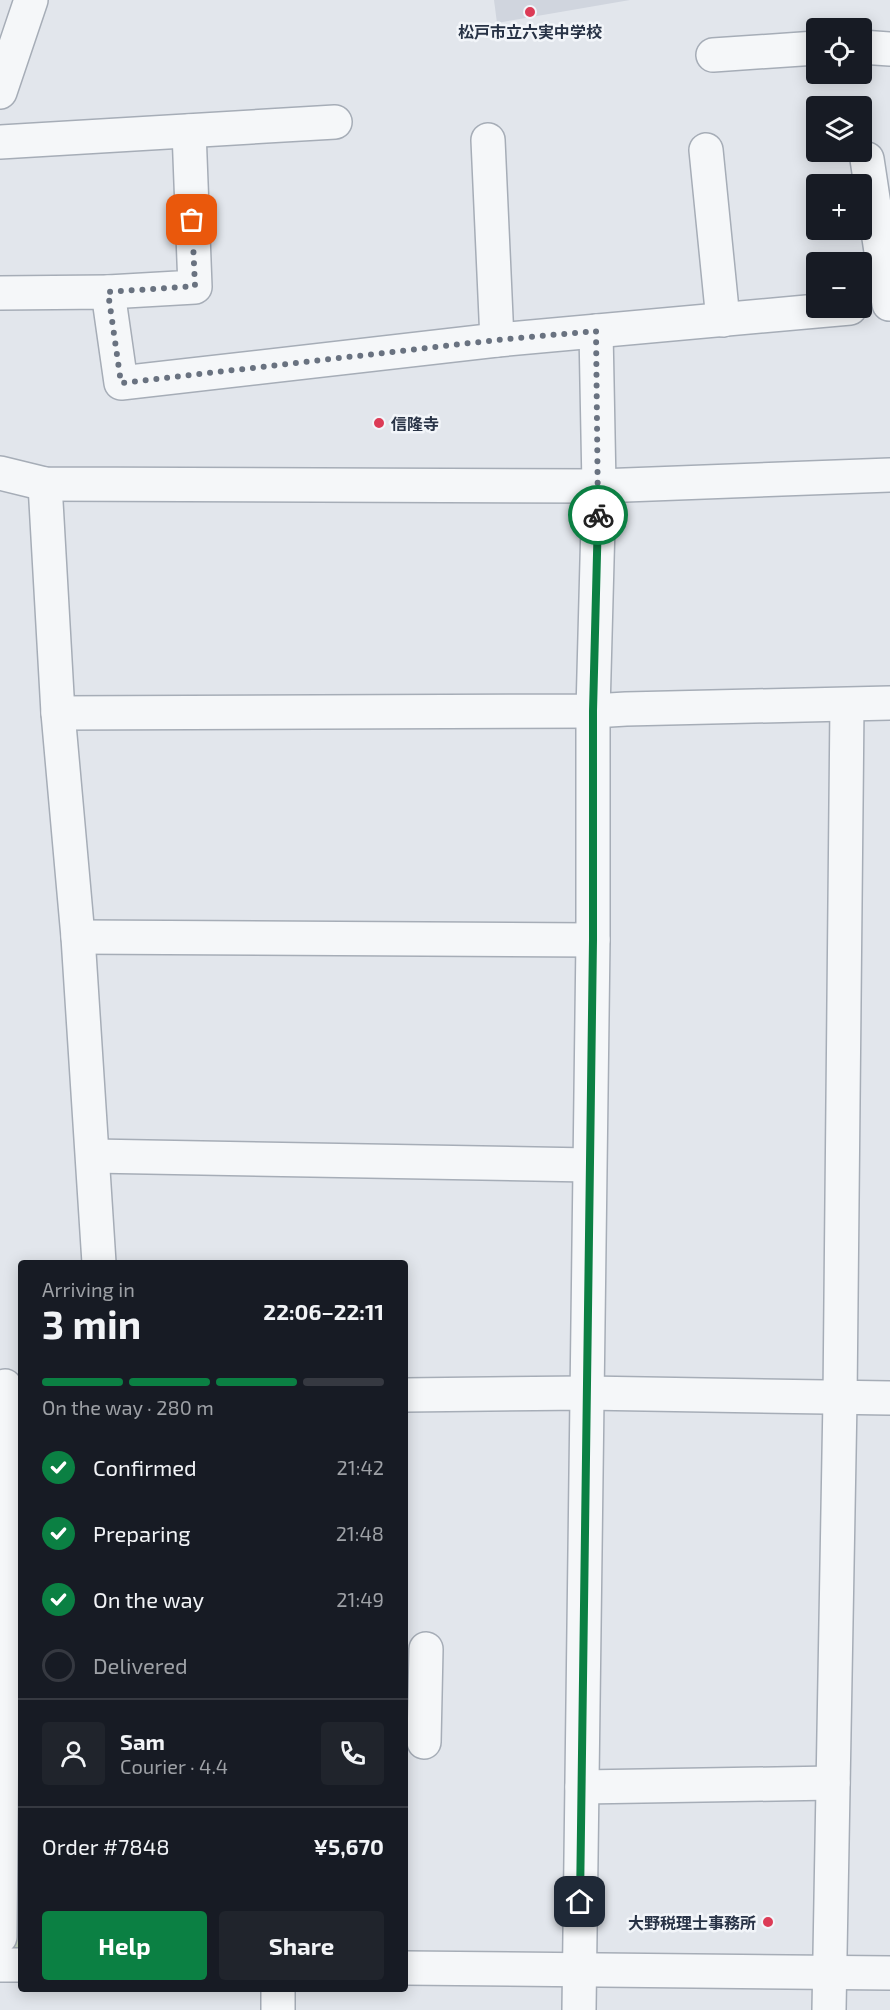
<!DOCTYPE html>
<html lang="en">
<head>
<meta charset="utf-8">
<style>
  body { margin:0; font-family:"Exo 2","Noto Sans JP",sans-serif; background:#20242c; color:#f1f3f6; height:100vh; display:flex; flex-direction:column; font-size:22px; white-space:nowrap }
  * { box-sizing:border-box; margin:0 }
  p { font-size:20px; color:#9ea1a6 }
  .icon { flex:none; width:33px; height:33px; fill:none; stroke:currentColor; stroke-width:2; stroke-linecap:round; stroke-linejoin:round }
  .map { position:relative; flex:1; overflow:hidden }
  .side { position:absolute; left:18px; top:1260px; width:390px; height:732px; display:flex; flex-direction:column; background:#171b24; border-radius:6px; box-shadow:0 3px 15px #0003 }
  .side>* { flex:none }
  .tools { position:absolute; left:806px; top:18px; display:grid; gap:12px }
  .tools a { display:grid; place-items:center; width:66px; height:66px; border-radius:6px; background:#171b24; box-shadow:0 3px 15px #0003; font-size:30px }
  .pin { position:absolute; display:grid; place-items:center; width:51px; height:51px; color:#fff; margin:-26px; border-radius:12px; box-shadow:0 3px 9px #0006 }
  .courier { position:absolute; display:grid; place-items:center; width:60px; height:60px; margin:-30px; border:4px solid #0b8043; border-radius:50%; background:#fff; color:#222; box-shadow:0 2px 8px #0007 }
  .summary em { font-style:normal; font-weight:700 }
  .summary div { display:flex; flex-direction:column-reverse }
  .summary { display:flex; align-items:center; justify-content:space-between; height:102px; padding:0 24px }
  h1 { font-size:39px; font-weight:700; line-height:45px }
  .bar { display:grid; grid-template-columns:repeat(4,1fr); gap:9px 6px; align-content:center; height:72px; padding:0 24px }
  .bar i { height:8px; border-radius:4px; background:#363941 }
  .bar .selected { background:#0b8043 }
  .bar p { grid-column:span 4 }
  .line { display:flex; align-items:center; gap:15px; padding:0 24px; border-top:2px solid #363941 }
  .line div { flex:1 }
  .round { display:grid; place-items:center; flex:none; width:63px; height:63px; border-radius:6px; background:#20242c }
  ol { padding:0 24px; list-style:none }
  li { display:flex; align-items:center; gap:18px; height:66px }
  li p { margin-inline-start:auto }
  li .icon { padding:6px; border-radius:50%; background:#0b8043; color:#fff; stroke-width:4 }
  li:last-child { color:#9ea1a6 }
  li i { width:33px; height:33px; border:3px solid #363941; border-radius:50% }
  .action { display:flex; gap:12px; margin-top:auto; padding:12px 24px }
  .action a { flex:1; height:69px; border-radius:6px; background:#0b8043; color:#fff; font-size:24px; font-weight:700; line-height:69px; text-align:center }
  .action a+a { background:#20242c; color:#f1f3f6 }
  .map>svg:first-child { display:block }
  .built { fill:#d0d5de }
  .green { fill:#c8d7c2 }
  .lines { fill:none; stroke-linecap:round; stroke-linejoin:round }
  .minor-casing { stroke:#a6adb7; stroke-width:36 }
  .minor { stroke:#f5f7f9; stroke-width:33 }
  .done { stroke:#697280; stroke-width:6; stroke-dasharray:0 10.8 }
  .route { stroke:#0b8043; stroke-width:8 }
  .poi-dot { fill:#dc3b56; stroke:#f2f5f9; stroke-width:2 }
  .labels { text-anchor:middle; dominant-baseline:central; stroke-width:5; stroke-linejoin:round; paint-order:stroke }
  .poi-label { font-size:16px; font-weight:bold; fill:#283346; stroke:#f2f5f9 }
</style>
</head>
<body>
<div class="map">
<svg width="890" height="2010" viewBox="0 0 890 2010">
  <rect width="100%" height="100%" fill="#e2e6ec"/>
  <polygon class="built" points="494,0 630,0 497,23"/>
  <polygon class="green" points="2,1774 21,1774 21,1965 0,1965"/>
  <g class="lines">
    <g class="minor-casing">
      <g id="minor">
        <polyline points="861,47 890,49"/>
        <polyline points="713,55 816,48"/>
        <polyline points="0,92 31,0"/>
        <polyline points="488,140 497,340"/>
        <polyline points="0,142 335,122"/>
        <polyline points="706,150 723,320"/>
        <polyline points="867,159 889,304"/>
        <polyline points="108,292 195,287 189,131"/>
        <polyline points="0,293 108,292 121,383 497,340 850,308"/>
        <polyline points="0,473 45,484 599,486 890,475"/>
        <polyline points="45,484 58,713 78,937 99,1263"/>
        <polyline points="58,713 593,711 626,709 890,703"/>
        <polyline points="78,937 593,940"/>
        <polyline points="93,1156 589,1165"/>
        <polyline points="405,1395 586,1393 890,1398"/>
        <polyline points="424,1742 426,1649"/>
        <polyline points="582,1787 833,1783"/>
        <polyline points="0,1937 5,1386"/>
        <polyline points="0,1965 21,1965"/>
        <polyline points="405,1968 890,1973"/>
        <polyline points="278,2010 278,1989"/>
        <polyline points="579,2010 593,940 593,711 599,486 596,331"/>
        <polyline points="829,2010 840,1399 847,705"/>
      </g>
    </g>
    <use href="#minor" class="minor"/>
  </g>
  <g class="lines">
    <polyline class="done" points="192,220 195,286 108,292 121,383 497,340 596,331 598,515"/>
    <polyline class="route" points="580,1902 593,940 593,711 598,515"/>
  </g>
  <g class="poi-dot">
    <circle cx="530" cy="12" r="6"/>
    <circle cx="379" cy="423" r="6"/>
    <circle cx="768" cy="1922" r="6"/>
  </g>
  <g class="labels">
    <g class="poi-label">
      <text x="530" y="31">松戸市立六実中学校</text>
      <text x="391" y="423" text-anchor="start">信隆寺</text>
      <text x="756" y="1922" text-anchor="end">大野税理士事務所</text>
    </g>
  </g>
</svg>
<div class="tools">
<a><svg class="icon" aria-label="locate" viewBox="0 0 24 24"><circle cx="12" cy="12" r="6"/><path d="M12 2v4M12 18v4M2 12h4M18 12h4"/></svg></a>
<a><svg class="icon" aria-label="layers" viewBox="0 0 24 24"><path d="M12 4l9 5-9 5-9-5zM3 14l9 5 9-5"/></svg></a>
<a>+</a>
<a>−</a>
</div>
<div class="pin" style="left:192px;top:220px;background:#ea580c"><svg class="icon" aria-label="bag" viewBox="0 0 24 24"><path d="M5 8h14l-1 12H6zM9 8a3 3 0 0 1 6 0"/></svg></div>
<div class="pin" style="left:580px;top:1902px;background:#1f2937"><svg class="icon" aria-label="home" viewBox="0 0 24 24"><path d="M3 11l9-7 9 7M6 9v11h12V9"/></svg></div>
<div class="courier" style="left:598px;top:515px"><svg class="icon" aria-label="bike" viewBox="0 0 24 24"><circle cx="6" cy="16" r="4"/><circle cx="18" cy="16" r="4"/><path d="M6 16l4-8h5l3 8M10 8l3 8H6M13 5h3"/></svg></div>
<section class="side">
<div class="summary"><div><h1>3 min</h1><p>Arriving in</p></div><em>22:06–22:11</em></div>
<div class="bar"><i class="selected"></i><i class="selected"></i><i class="selected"></i><i></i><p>On the way · 280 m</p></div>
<ol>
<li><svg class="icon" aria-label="check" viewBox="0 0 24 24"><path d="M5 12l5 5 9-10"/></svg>Confirmed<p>21:42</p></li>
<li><svg class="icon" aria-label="check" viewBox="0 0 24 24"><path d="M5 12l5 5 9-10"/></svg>Preparing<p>21:48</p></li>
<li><svg class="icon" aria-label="check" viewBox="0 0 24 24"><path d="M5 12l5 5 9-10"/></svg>On the way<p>21:49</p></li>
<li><i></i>Delivered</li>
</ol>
<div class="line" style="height:108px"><a class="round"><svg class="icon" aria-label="person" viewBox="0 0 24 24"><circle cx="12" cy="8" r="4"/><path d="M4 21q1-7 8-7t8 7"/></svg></a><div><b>Sam</b><p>Courier · 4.4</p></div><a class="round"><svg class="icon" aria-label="phone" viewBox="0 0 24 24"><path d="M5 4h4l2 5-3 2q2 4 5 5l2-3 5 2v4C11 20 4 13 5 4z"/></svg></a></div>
<div class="line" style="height:78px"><div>Order #7848</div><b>¥5,670</b></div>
<div class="action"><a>Help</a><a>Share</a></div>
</section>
</div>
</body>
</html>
